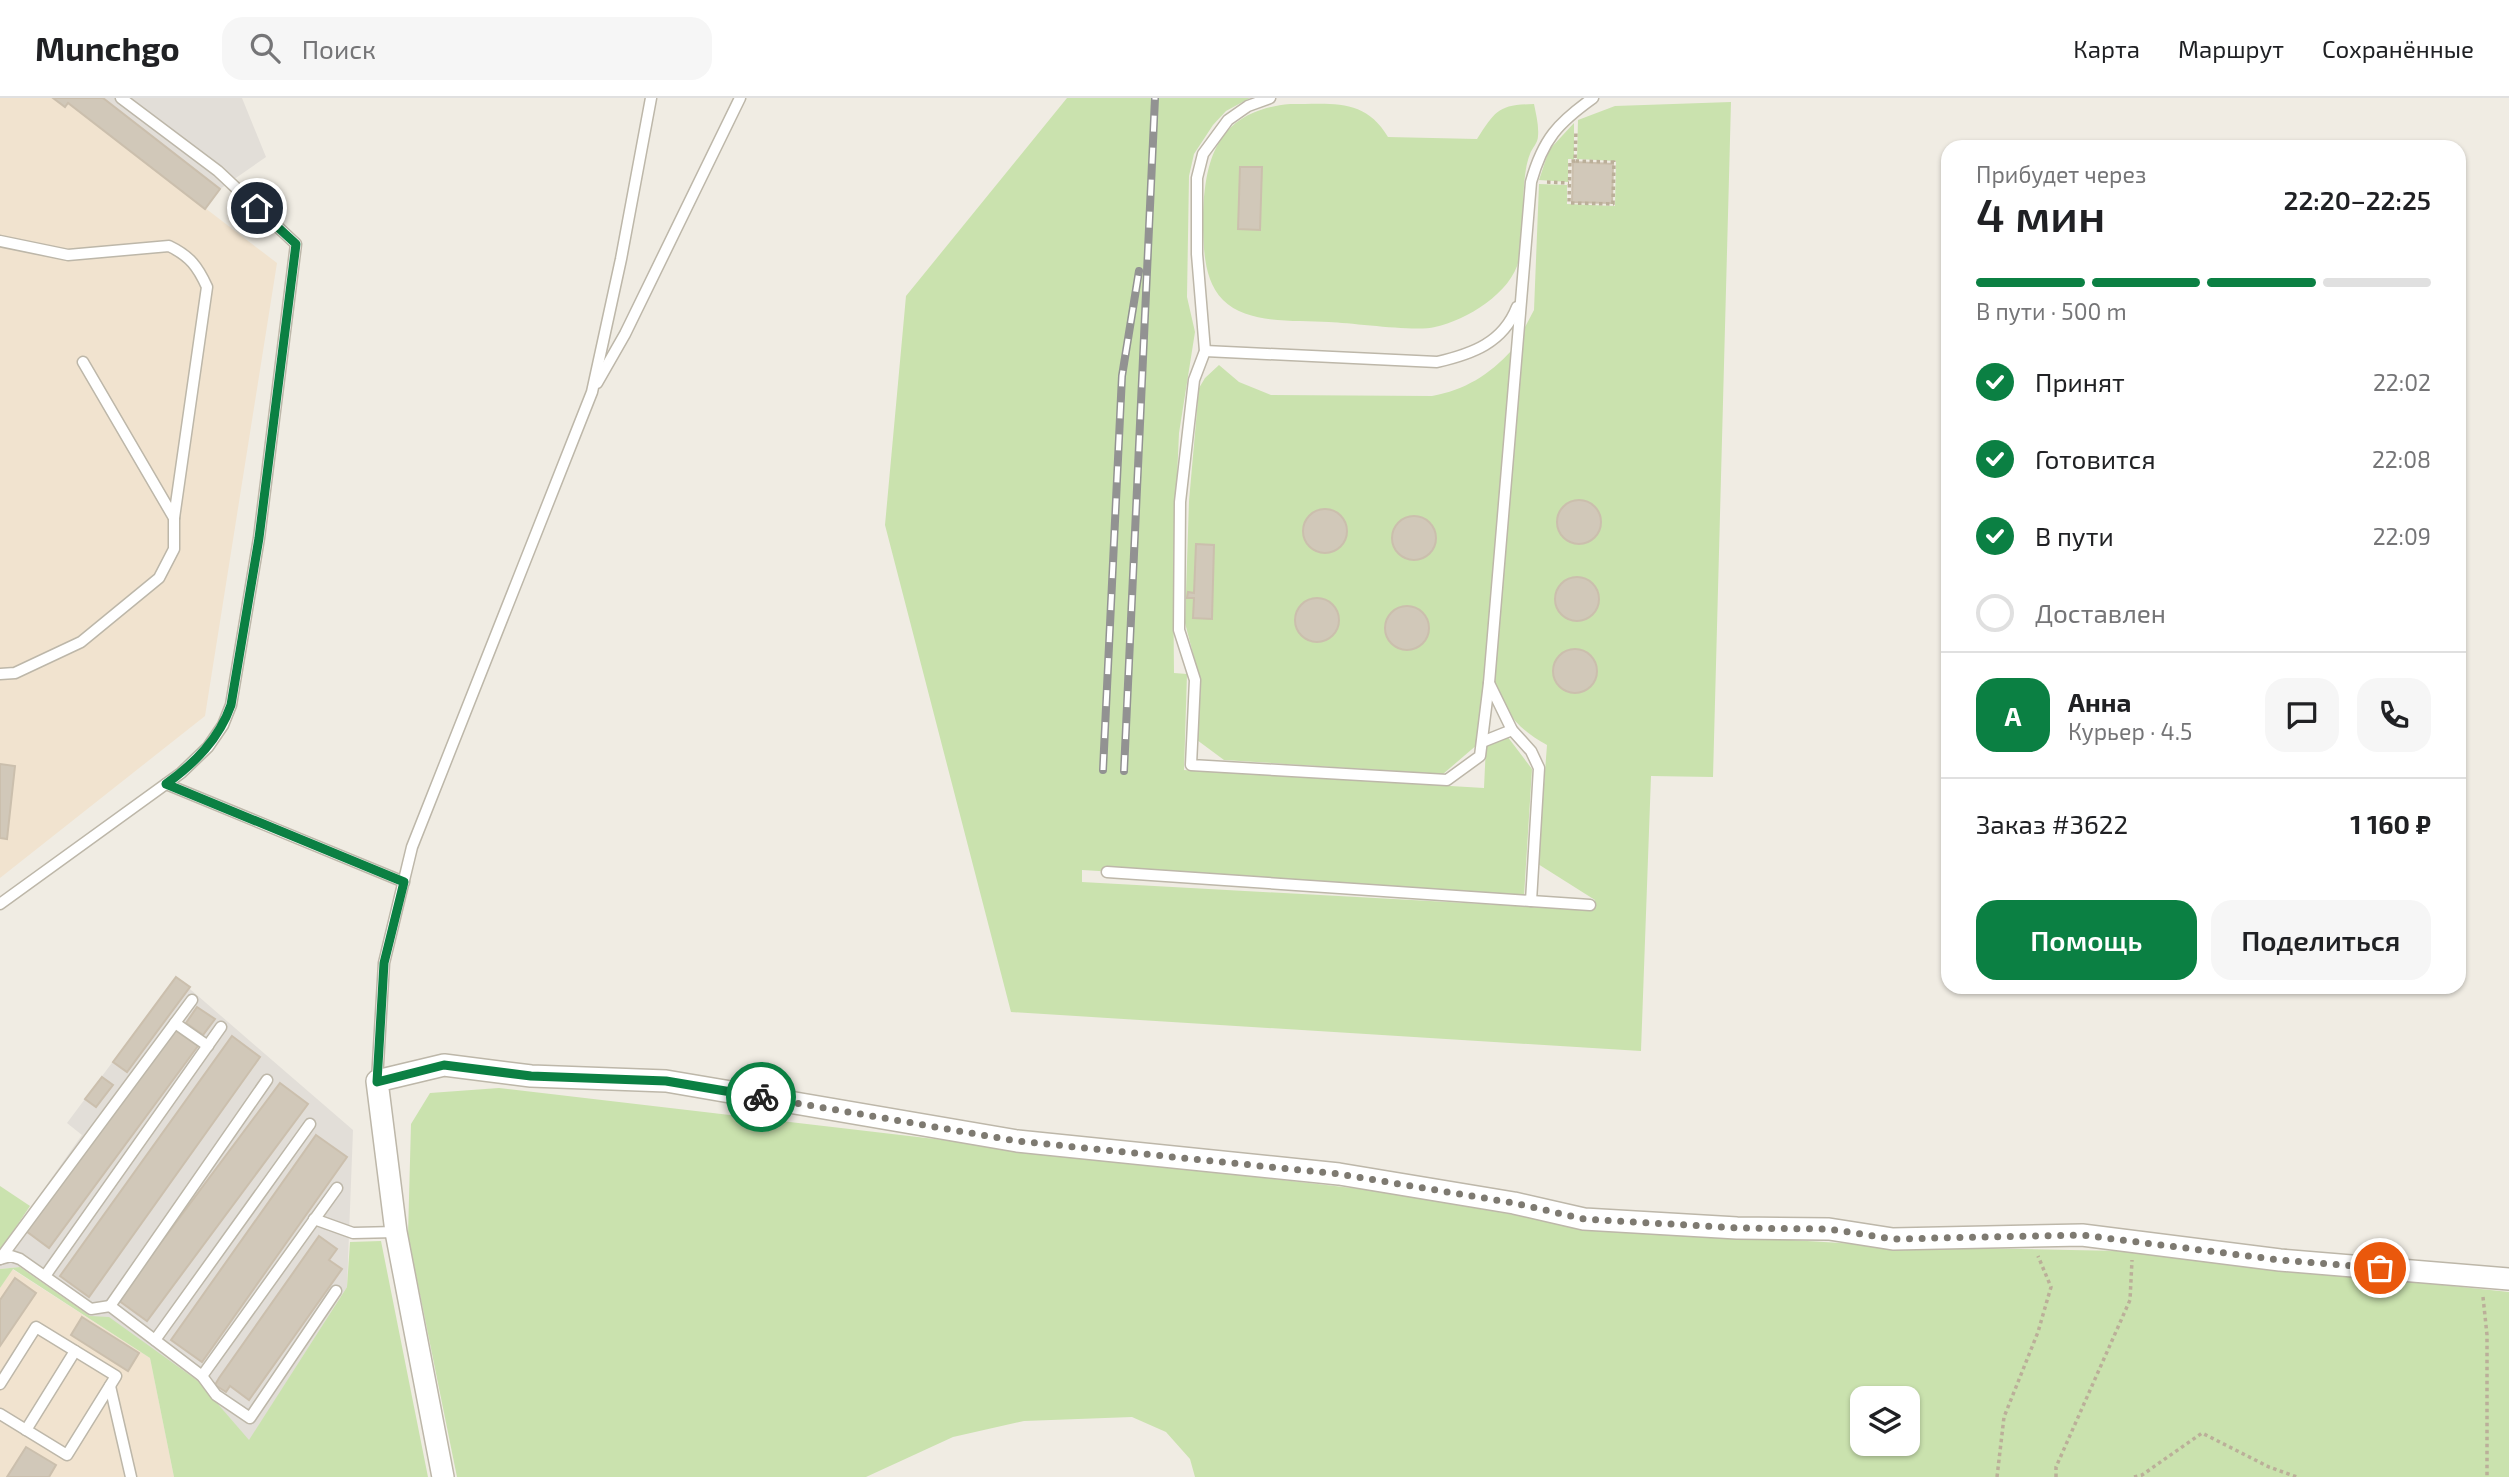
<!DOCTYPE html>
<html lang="ru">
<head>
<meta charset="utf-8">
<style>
  body { margin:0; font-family:"Exo 2",sans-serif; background:#f6f6f6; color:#202124; height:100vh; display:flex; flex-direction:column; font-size:26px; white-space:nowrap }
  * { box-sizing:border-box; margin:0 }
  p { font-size:23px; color:#757577 }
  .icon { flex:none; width:38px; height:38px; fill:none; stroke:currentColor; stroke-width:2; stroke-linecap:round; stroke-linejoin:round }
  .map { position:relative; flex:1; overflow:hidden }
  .details { position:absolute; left:1941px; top:42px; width:525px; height:854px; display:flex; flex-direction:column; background:#fff; border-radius:21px; box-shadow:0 2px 5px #0004 }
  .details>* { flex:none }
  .fabs { position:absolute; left:1850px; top:1288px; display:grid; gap:14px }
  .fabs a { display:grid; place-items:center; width:70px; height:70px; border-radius:14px; background:#fff; box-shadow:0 2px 5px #0004; font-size:35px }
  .pin { position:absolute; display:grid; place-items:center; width:60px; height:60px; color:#fff; margin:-30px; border:4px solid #fff; border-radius:50%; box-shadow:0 2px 7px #0007 }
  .courier { position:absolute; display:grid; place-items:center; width:70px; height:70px; margin:-35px; border:5px solid #0b8043; border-radius:50%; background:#fff; color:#222; box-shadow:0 2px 9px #0007 }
  .overview em { font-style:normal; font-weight:600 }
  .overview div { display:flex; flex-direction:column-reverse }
  .overview { display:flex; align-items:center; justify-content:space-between; height:119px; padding:0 35px }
  h1 { font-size:46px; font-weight:600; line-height:52px }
  .bar { display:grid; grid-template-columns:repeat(4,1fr); gap:10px 7px; align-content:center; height:84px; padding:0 35px }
  .bar i { height:9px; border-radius:5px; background:#e0e0e0 }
  .bar .active { background:#0b8043 }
  .bar p { grid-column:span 4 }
  .line { display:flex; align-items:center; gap:18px; padding:0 35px; border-top:2px solid #e0e0e0 }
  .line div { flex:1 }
  .round { display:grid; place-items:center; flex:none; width:74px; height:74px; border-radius:21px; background:#f6f6f6 }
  ol { padding:0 35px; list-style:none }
  li { display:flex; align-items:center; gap:21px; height:77px }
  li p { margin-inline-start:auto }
  li .icon { padding:7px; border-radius:50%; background:#0b8043; color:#fff; stroke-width:4 }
  li:last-child { color:#757577 }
  li i { width:38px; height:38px; border:4px solid #e0e0e0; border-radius:50% }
  .cta { display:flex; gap:14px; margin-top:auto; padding:14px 35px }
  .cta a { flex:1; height:80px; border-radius:21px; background:#0b8043; color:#fff; font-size:28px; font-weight:600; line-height:80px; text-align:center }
  .cta a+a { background:#f6f6f6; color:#202124 }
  header { display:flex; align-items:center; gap:42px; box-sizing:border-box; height:98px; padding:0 35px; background:#fff; border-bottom:2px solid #e0e0e0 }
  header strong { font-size:33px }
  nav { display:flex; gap:38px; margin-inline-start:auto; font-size:24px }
  .search { width:490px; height:63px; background:#f6f6f6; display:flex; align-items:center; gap:18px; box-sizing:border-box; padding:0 24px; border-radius:21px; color:#757577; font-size:26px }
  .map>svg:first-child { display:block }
  .commercial { fill:#f1e3cf }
  .industrial { fill:#e2ded8 }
  .green { fill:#cae2ae; fill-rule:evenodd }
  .building { fill:#d1c8b9; stroke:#cbbfad; stroke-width:2 }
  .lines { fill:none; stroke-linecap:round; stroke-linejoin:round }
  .lane-casing { stroke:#bdb7a9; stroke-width:13 }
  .street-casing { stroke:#bdb7a9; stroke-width:24 }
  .path { stroke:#bbaf99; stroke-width:3.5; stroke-dasharray:3.5 3.5; stroke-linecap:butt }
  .lane { stroke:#fff; stroke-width:10 }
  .street { stroke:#fff; stroke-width:21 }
  .rail-casing { stroke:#929292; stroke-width:8 }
  .rail { stroke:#fff; stroke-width:5; stroke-dasharray:16; stroke-linecap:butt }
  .done { stroke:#7e7a71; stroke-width:7; stroke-dasharray:0 12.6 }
  .route { stroke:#0b8043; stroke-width:9 }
</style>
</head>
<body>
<header>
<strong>Munchgo</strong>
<div class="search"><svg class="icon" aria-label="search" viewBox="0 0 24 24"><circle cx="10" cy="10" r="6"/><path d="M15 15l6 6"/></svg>Поиск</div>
<nav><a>Карта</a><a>Маршрут</a><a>Сохранённые</a></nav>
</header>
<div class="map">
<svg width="2509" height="1379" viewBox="0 0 2509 1379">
  <rect width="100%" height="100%" fill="#f0ece3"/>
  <g class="commercial">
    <polygon points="0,0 53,0 66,9 68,5 277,165 205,618 0,780"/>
    <polygon points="12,1171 150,1260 174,1379 0,1379 0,1190"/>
  </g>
  <g class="industrial">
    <polygon points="53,0 242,0 266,59 220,91 205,111 69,6 65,9"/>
    <polygon points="176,879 353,1032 347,1189 249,1343 198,1283 90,1218 20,1169 0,1171 0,1153 82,1037 67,1025"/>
  </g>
  <g class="green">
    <path d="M 1067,0 L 1250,0 L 1226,13 L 1213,27 L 1194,56 L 1189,78 L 1187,199 L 1195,234 L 1179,335 L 1173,469 L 1174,575 L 1187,576 L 1184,672 L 1484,690 L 1486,647 L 1507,638 L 1532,671 L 1524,798 L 1082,772 L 1082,784 L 1594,812 L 1595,802 L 1538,766 L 1547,647 C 1518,631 1505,615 1494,584 L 1524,231 L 1534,212 L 1539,86 L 1567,87 L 1567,106 L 1615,108 L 1616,63 L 1577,61 L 1578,22 L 1615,8 L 1731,4 L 1713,679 L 1651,678 L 1641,953 L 1011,914 L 885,427 L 906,198 ZM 1581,402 L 1595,409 L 1600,424 L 1595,439 L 1576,446 L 1560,435 L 1557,420 L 1566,406 ZM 1576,479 L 1591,484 L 1599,501 L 1593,516 L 1579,523 L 1564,518 L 1555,501 L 1561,486 ZM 1573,551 L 1588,556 L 1597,573 L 1591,588 L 1577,595 L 1559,588 L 1553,573 L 1559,558 Z"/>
    <path d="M 1290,6 C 1334,6 1365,0 1388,39 L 1477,41 C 1496,12 1498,7 1534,6 C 1536,16 1539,28 1538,38 C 1538,45 1532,50 1530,56 C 1526,66 1525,77 1524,88 C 1522,111 1525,139 1519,162 C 1511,195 1467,222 1435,229 C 1415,234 1354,225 1329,224 C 1296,222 1248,227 1223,202 C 1205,184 1204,156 1203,132 C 1203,66 1213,13 1290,6 ZM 1240,69 L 1261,69 L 1259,132 L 1238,131 Z"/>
    <polygon points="1574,25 1574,61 1568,61 1568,84 1539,82 1549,52"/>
    <path d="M 1512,252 L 1478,646 L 1443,676 L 1224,662 L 1197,642 L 1201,586 L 1185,525 L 1189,403 L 1199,290 L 1205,280 L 1219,267 L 1239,284 L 1271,297 L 1432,298 C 1465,292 1489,277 1512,252 ZM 1320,412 L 1332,412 L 1346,426 L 1346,441 L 1335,453 L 1319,454 L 1305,441 L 1307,421 ZM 1416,418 L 1431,425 L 1436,440 L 1427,458 L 1412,462 L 1398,455 L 1392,440 L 1398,425 ZM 1196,447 L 1214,447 L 1212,520 L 1193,520 L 1194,500 L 1188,500 L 1188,494 L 1194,495 ZM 1311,500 L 1327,502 L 1338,514 L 1335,534 L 1319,544 L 1303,539 L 1295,525 L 1298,510 ZM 1410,508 L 1426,518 L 1429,530 L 1420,548 L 1405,552 L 1388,541 L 1385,529 L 1394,512 Z"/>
    <path d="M 499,990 L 1369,1092 L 1591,1130 L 1907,1149 L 2122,1153 L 2509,1194 L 2509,1379 L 1195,1379 L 1190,1361 L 1166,1334 L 1132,1319 L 1024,1323 L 953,1339 L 866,1379 L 457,1379 L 408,1137 L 411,1026 L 430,995 ZM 1862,1300 L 1908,1300 L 1908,1346 L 1862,1346 Z"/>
    <polygon points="0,1088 30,1108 0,1153"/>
    <polygon points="381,1143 428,1379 174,1379 150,1260 13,1171 0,1190 0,1171 20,1169 90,1218 109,1219 198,1283 249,1342 347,1189 350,1144"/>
  </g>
  <g class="building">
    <polygon points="53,0 103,0 220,91 205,111 68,5 65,9"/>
    <polygon points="1573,64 1613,66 1612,105 1572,104"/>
    <polygon points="1240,69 1262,69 1260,132 1238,131"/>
    <circle cx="1579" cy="424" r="22"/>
    <circle cx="1325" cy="433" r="22"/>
    <circle cx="1414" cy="440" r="22"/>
    <polygon points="1196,446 1214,447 1212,521 1193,520 1194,500 1187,500 1188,494 1194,495"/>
    <circle cx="1577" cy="501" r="22"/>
    <circle cx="1317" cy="522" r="22"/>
    <circle cx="1407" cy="530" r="22"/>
    <circle cx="1575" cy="573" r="22"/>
    <polygon points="0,666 15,668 7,741 0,740"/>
    <polygon points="176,879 190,889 127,974 113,964"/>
    <polygon points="197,909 215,921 203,937 186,925"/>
    <polygon points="174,931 198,948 49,1150 26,1133"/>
    <polygon points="232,938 260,959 89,1199 60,1178"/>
    <polygon points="102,979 113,987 96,1009 85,1001"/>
    <polygon points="280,985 308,1006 147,1223 118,1202"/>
    <polygon points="316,1037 347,1059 202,1264 171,1242"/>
    <polygon points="319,1138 337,1151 329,1162 342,1171 249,1302 230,1288 226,1294 215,1287 219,1280"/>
    <polygon points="15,1180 36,1195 0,1248 0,1202"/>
    <polygon points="82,1219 139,1255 128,1273 71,1237"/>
    <polygon points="26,1349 56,1367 49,1379 7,1379"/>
  </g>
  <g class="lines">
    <g class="lane-casing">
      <g id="lane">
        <path d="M 1270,0 L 1248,8 L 1228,22 L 1203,56 L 1197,80 L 1197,156 L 1205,253 L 1194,282 L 1180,404 L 1179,532 L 1195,582 L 1191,667 L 1447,682 L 1480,658 L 1489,585 L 1531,84 C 1543,41 1558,25 1593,0"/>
        <path d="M 0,143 L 68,157 L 169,148 C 190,158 198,169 207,189 L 174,420"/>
        <path d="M 1205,253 L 1437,264 C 1472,256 1503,245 1517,209"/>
        <polyline points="597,285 625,236 740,0"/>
        <polyline points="0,576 15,575 81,544 159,480 174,451 174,420 83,264"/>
        <polyline points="1482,644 1512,632"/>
        <polyline points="166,686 404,784"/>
        <polyline points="1107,774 1531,803 1539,670 1531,653 1512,632 1489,585"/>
        <polyline points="1531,803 1590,807"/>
        <polyline points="0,806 181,675 208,649 223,627 231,607 259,440 296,146 218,73 121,0"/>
        <polyline points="175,925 208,948"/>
        <polyline points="377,983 384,865 412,749 592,294 621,161 651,0"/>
        <polyline points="314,1121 353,1135 396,1134"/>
        <polyline points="0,1161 11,1158 20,1161 91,1211 110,1208 202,1278 216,1297 250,1320 336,1193"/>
        <polyline points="0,1161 192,902"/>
        <polyline points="45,1178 221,929"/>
        <polyline points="110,1208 267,982"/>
        <polyline points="155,1242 310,1026"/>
        <polyline points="202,1278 337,1090"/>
        <polyline points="0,1286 36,1229 116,1278 67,1357 0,1316"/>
        <polyline points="110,1288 131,1379"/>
        <polyline points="26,1332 75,1253"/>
      </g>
    </g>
    <g class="street-casing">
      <polyline id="street" points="443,1379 396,1134 377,983 444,967 531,978 666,983 1017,1043 1339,1076 1514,1105 1584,1121 1737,1130 1829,1131 1893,1141 2082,1137 2280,1162 2509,1181"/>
    </g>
    <g class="path">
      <polyline points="1575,63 1570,63 1569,105 1613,106 1614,64 1575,63 1576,32"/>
      <polyline points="1547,84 1569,85"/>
      <polyline points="2483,1199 2487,1237 2487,1379"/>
      <polyline points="1997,1379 2004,1319 2038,1234 2051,1189 2038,1158"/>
      <polyline points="2056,1379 2056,1369 2130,1202 2132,1162"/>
      <polyline points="2134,1379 2142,1377 2202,1335 2269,1369 2297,1379"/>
    </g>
    <use href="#lane" class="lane"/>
    <use href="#street" class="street"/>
    <g class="rail-casing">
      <g id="rail">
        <polyline points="1103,672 1122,278 1139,173"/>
        <polyline points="1124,673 1155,0"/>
      </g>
    </g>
    <use href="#rail" class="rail"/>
  </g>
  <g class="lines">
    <polyline class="done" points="761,999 1017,1043 1339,1076 1514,1105 1584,1121 1737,1130 1829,1131 1893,1141 2082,1137 2280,1162 2380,1170"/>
    <path class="route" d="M 257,110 L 296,146 L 259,440 L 231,607 C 219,641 195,665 166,686 L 404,784 L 384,865 L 377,984 L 444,967 L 531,978 L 666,983 L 761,999"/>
  </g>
</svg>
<div class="fabs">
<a><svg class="icon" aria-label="layers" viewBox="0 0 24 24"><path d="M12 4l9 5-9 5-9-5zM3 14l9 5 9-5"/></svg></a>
</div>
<div class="pin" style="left:2380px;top:1170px;background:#ea580c"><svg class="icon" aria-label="bag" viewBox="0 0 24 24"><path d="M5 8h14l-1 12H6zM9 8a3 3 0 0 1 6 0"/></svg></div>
<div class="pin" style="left:257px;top:110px;background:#1f2937"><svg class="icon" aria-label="home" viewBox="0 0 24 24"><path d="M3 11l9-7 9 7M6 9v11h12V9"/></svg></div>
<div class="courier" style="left:761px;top:999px"><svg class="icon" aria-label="bike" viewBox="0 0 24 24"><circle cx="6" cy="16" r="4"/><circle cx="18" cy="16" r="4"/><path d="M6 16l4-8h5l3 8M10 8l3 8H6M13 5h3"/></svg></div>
<section class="details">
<div class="overview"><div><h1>4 мин</h1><p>Прибудет через</p></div><em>22:20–22:25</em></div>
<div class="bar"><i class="active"></i><i class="active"></i><i class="active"></i><i></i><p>В пути · 500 m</p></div>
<ol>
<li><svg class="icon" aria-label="check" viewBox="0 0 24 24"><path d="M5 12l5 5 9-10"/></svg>Принят<p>22:02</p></li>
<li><svg class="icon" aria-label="check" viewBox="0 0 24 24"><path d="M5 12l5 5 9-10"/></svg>Готовится<p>22:08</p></li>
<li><svg class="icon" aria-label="check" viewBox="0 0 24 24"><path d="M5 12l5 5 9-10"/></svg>В пути<p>22:09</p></li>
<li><i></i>Доставлен</li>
</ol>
<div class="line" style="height:126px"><b class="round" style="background:#0b8043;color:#fff">А</b><div><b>Анна</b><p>Курьер · 4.5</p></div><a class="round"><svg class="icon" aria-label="chat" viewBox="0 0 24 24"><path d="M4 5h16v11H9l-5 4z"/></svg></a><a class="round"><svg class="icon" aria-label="phone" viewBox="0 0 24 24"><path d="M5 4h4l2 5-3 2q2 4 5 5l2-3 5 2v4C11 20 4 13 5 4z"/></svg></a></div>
<div class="line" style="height:91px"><div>Заказ #3622</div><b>1 160 ₽</b></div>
<div class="cta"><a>Помощь</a><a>Поделиться</a></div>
</section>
</div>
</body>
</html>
